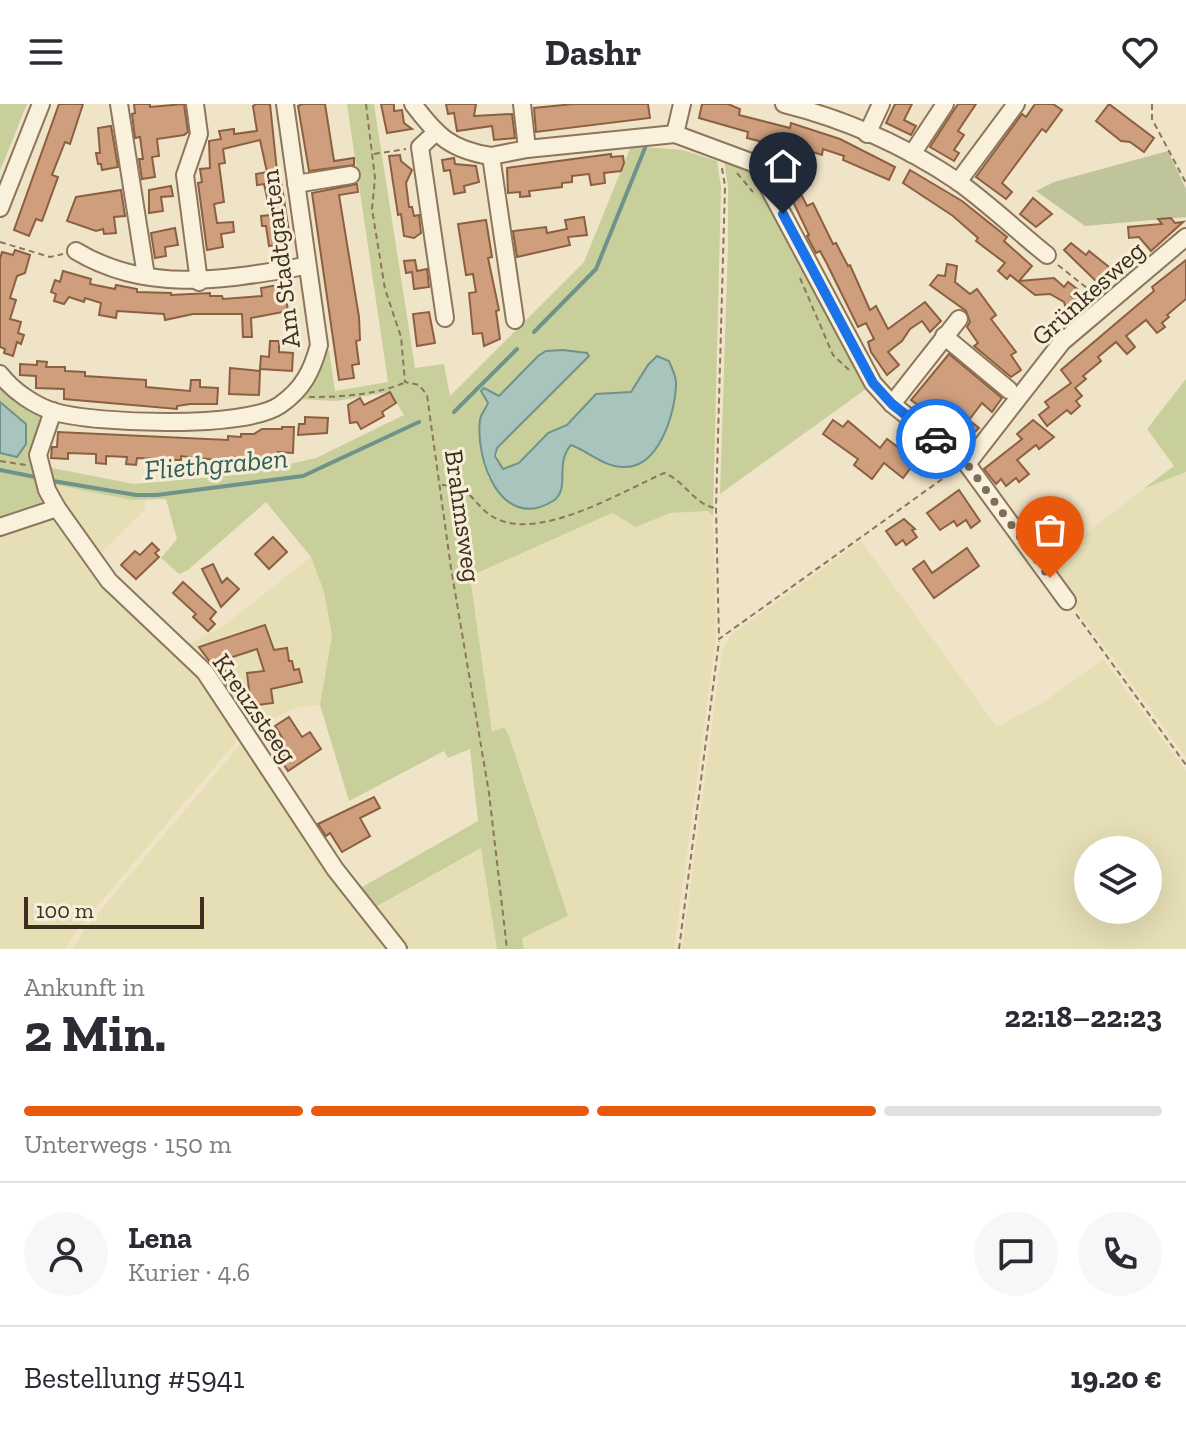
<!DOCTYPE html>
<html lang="de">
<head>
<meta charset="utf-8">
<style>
  body { margin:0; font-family:"Zilla Slab",serif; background:#f7f7f7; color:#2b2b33; height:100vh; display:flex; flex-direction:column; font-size:30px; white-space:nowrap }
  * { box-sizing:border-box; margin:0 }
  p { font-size:26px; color:#7c7c81 }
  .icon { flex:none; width:44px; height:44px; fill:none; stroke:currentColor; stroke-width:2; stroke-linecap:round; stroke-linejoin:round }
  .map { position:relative; height:845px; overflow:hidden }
  .side { display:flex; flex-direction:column; background:#fff; flex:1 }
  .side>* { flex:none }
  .controls { position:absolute; left:1074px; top:732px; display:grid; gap:16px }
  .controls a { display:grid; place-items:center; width:88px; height:88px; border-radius:50%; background:#fff; box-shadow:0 8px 32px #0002; font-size:40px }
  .scale { position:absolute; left:24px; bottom:20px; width:180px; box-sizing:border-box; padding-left:8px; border:4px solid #3d2e20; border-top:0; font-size:22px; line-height:28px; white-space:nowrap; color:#3d2e20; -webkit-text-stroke:6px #f7eed8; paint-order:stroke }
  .pin { position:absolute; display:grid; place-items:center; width:68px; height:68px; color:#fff; margin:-82px -34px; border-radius:50% 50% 50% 0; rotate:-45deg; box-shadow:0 0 8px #0007 }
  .pin .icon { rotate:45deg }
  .courier { position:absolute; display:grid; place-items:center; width:80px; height:80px; margin:-40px; border:6px solid #1a73e8; border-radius:50%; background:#fff; color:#222; box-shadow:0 2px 10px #0007 }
  .summary em { font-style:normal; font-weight:700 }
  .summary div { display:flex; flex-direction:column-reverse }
  .summary { display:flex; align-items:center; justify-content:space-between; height:136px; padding:0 24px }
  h1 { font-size:52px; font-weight:700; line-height:60px }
  .bar { display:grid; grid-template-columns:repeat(4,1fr); gap:12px 8px; align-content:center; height:96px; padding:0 24px }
  .bar i { height:10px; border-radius:6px; background:#e1e1e2 }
  .bar .on { background:#ea580c }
  .bar p { grid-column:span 4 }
  .line { display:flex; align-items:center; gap:20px; padding:0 24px; border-top:2px solid #e1e1e2 }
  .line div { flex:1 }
  .round { display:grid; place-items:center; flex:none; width:84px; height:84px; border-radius:42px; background:#f7f7f7 }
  header { display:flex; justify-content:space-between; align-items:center; height:104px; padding:0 24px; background:#fff; font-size:36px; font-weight:700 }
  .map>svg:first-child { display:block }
  .farmland { fill:#e6deb5; fill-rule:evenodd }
  .green { fill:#c9cf9b; fill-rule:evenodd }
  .cemetery { fill:#bfc49a }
  .water { fill:#a9c4bc; stroke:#6f938a; stroke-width:2 }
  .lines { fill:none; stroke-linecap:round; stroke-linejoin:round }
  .stream { stroke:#6f938a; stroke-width:4 }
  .building { fill:#cf9f7d; stroke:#8d5f41; stroke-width:2 }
  .minor-casing { stroke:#8d765c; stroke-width:20 }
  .path { stroke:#8d765c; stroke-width:2; stroke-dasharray:6 4; stroke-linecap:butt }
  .minor { stroke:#faf1dc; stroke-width:16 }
  .done { stroke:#7c6e5b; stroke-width:8; stroke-dasharray:0 14.4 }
  .route { stroke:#1a73e8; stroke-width:10 }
  .labels { text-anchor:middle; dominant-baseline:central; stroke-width:6; stroke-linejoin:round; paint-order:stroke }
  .street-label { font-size:26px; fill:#3d2e20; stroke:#f7eed8 }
  .water-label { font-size:28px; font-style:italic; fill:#2f5d5a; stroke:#f7eed8 }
</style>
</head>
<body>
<header><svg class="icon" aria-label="menu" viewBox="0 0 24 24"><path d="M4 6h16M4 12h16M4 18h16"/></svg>Dashr<svg class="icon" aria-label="heart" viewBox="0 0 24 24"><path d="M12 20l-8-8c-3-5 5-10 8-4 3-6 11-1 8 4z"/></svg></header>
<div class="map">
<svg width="1186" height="845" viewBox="0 0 1186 845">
  <rect width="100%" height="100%" fill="#f0e4c8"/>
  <g class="farmland">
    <polygon points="1186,368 1186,653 1044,462 1143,385"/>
    <polygon points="52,380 145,396 145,406 96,454"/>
    <polygon points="708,407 713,412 716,534 674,845 524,845 522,834 568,812 509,632 492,629 470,471 612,409 636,423 670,409"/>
    <polygon points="56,411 81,453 103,482 180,552 212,590 240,633 81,821 65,845 0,845 0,426"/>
    <path d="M 861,437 L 997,623 L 1044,598 L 1103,555 L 1186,667 L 1186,845 L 682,845 L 722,545 L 731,531 ZM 1088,746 L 1148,746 L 1148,806 L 1088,806 Z"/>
    <polygon points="311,453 324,488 332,531 320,601 294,604 250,627 186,542 222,523"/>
    <polygon points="243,637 393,845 72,845 84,826"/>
    <polygon points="482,744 497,845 402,845 372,806"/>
  </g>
  <g class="green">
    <polygon points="0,0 27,0 0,67"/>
    <path d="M 347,0 L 374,0 L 415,264 L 444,260 L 450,292 L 584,158 L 631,42 L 683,46 L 717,57 L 721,83 L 713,412 L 708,407 L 670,409 L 636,423 L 612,409 L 470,472 L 492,628 L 504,623 L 509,632 L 568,812 L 522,834 L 524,845 L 497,845 L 481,744 L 372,805 L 357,786 L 478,717 L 470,645 L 448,654 L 444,647 L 349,697 L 320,601 L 332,531 L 324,488 L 311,453 L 266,398 L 188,466 L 179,470 L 161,454 L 177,435 L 166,395 L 132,396 L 52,380 L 47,363 L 134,380 L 245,370 L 316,354 L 404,311 L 390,288 L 336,297 L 298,295 L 322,250 L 329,246 L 335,287 L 388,278 ZM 546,247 L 589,252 L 497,344 L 498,360 L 503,365 L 519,359 L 548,329 L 567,321 L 596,290 L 631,289 L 652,255 L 672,301 C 670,326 654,361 625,364 C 606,365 588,347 572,341 C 556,358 568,378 556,395 L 488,374 L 482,309 L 488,299 L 481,287 L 485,284 L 498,292 Z"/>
    <polygon points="724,56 757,68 866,285 720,390 728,142 728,83"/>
    <polygon points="1186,275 1186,368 1143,385 1174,362 1147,325"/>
    <path d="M 0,283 C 11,297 35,302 43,317 L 48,397 L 45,403 L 0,419 Z"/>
  </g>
  <polygon class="cemetery" points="1168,47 1186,85 1186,113 1085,122 1036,87 1054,78"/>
  <g class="water">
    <path d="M 563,246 L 587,249 L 589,252 L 497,344 L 495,352 L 503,365 L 519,359 L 548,329 L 567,321 L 596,290 L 631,288 L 648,261 L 657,252 L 669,257 C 672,265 677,273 676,281 C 675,309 659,365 623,363 C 604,363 588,347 571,341 C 554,360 571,385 553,397 C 501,429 475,355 480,316 C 481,309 486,305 488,299 L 481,287 L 484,284 L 499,292 L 538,252 L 546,247 Z"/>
    <polygon points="0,298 26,320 26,340 17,353 0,349"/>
  </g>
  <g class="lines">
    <g class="stream">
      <polyline points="534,228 596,165 645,44"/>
      <polyline points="454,308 517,245"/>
      <polyline points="0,366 35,373"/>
      <polyline points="53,377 136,391 157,391 303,372 419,318"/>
    </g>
  </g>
  <g class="building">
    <polygon points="59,0 83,0 70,40 65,38 52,71 58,73 42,117 36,115 29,132 14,126"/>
    <polygon points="134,0 150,0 150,3 184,0 188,28 184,31 157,35 159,52 152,53 155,73 142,75 139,55 143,55 140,33 135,34 132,10 135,9"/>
    <polygon points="256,0 270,0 277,67 281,76 290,134 281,135 281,140 269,142 266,122 262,122 261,112 271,111 264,80 257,81 256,70 267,68 260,36 223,45 225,59 219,60 224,98 214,100 217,119 233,118 234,128 221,130 223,143 207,146 198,79 202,78 200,65 210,64 209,37 221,35 219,27 234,25 234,30 257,27 253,2"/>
    <polygon points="302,0 325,0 334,57 354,54 354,61 309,67 298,2"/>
    <polygon points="381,0 394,0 394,7 402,6 404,19 412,25 387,29"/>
    <polygon points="446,0 476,0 474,12 512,10 515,34 494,36 492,22 457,27 454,9 448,10"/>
    <polygon points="573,0 648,0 650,14 536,28 534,4"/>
    <polygon points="702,0 728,0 740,5 739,11 790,24 791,19 840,35 895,63 889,76 843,56 844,52 823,45 822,51 775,36 778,42 747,34 748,28 699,14"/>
    <polygon points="895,0 912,0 904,16 916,22 911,31 886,19"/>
    <polygon points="958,0 976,0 958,27 964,31 954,46 959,49 954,57 930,43"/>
    <polygon points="1035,0 1053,0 1062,6 1046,28 1042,25 1002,79 1012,88 1006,95 976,73 1022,10 1026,13"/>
    <polygon points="1109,0 1154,34 1144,48 1130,38 1121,37 1096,17"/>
    <polygon points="111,22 118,63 102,66 101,60 98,60 96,49 100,49 98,24"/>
    <polygon points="611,50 611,53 623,52 624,59 621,67 604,69 605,79 591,81 589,70 572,72 572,78 562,79 562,83 529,87 530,92 520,93 520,88 508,89 507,64"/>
    <polygon points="400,51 401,57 412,66 406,79 409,103 412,103 414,112 419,111 421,129 414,134 404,132 401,110 398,111 389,52"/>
    <polygon points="454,54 455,60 476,62 479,78 464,82 465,88 454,90 450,66 444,67 442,56"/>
    <polygon points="784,56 807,102 813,99 833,140 836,139 848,162 850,161 870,206 876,202 888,225 925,198 941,217 930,228 922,217 910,225 902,237 888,248 899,261 887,271 871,248 868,238 874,235 866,219 858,223 826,158 820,147 816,149 807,132 809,131 775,60"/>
    <polygon points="910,66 962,97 1007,133 1004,137 1032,162 1019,177 1054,174 1064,183 1068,178 1077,185 1071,192 1086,204 1081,207 1072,202 1067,208 1064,198 1050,190 1035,191 1010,171 1007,175 998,167 1005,159 976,137 978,134 953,112 903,79"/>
    <polygon points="357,80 358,88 339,91 359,213 360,236 356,237 359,260 352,261 354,274 339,276 312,89"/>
    <polygon points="171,82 173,92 161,93 163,107 149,109 149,86"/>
    <polygon points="121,86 125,112 114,113 116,129 104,130 103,125 96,127 67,117 76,93"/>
    <polygon points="1033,94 1052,110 1036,123 1020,110"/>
    <polygon points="584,113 587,131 568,133 570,141 517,153 513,127 546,123 547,129 567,125 565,116"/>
    <polygon points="1171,114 1175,119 1183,118 1151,147 1139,133 1129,134 1128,123 1162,120 1158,115"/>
    <polygon points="486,116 492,153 488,154 499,206 496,207 500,235 484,242 482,229 473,230 469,189 476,188 473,170 466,171 458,120"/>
    <polygon points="175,124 178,141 165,143 166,152 155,154 151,129"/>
    <polygon points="1071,139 1086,151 1089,147 1114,167 1101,182 1064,146"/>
    <polygon points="15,146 30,151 25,169 17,172 10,194 16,196 10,215 21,218 18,229 24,231 21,240 17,238 13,252 4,249 5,245 0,243 0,155 2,148 13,151"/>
    <polygon points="415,156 417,167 427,165 429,183 414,185 412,168 406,169 404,157"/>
    <polygon points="1186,156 1186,195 1167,211 1169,213 1162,219 1165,223 1157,229 1146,216 1126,232 1135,243 1127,250 1116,238 1098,253 1101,257 1083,272 1086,275 1075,284 1082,292 1076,297 1080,302 1071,310 1067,306 1047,322 1039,311 1049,303 1045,298 1071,279 1061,266 1154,187 1152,183"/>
    <polygon points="947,160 957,162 955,178 970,190 977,185 996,211 991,215 1016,248 1011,251 1021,266 1011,273 974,242 978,239 967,223 970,218 966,207 930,181 938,171 945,172"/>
    <polygon points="63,167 91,175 90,180 115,185 116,181 137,185 137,188 171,189 171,191 210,189 210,192 222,192 223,195 262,192 261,184 284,180 288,207 251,214 252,233 243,233 242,210 193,210 165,216 164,210 117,207 116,214 99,211 101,199 85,194 84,198 69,193 64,200 54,197 56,190 51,188 55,176 60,178"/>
    <polygon points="429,208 435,239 417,242 413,210"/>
    <polygon points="270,237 279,237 279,248 293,249 292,267 260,265 261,252 269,253"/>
    <polygon points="949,250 1002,294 992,308 982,299 969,316 979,324 965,337 911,296"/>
    <polygon points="37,257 47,258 46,263 65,263 65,267 85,268 85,272 146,276 146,283 190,287 191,276 200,276 200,283 218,284 217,300 190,300 177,302 177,305 64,295 64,285 36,284 36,272 20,271 20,260 37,261"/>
    <polygon points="230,264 260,267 259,291 229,290"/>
    <polygon points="390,288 396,299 382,308 384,312 361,325 357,318 350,319 348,301 360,294 364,301"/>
    <polygon points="305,313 328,314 327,329 298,331 299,320 305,320"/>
    <polygon points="833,316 843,323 848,317 880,344 887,335 916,357 903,374 884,359 872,375 854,361 858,355 823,330"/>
    <polygon points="1033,316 1054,333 1039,345 1036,341 1017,356 1029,370 1019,378 1016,374 1006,382 1001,375 996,380 984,365 1022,335 1017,330"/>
    <polygon points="282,323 294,323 293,349 278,348 278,357 236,353 235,357 226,357 181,352 181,356 167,356 167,362 157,362 157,355 137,354 136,361 126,360 127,353 106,352 106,360 96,359 96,350 68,349 68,355 51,354 52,343 57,343 58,328 228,336 228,332 241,333 241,330 254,330 262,325 282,325"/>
    <polygon points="959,386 980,417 971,424 966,416 957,422 954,417 940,426 927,409"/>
    <polygon points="904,415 915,425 912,426 917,433 906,441 903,436 896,441 886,427"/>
    <polygon points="273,433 287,448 269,465 255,450"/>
    <polygon points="152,439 159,446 155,449 159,453 136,475 121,461 135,447 140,451"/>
    <polygon points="967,444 979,462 934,494 913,465 924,457 932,469"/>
    <polygon points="213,460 222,479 227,474 239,485 221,503 202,465"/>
    <polygon points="183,478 216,508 210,515 215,520 208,527 193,513 196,510 173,489"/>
    <polygon points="265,521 274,546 287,544 289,557 292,557 294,566 299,565 302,578 271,585 273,599 251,602 247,569 264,567 257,545 220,557 236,586 232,588 199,543"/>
    <polygon points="289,613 302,633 310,628 321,645 288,667 280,655 285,651 277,639 283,635 275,622"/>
    <polygon points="374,693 380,704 360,714 370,732 342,748 330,729 326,732 318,720"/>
  </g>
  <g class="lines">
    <g class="minor-casing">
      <g id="minor">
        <polyline points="119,0 146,172"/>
        <polyline points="195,0 199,30 185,71 199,178"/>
        <path d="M 413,0 C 437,32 451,46 491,52"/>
        <path d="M 784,0 C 844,15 905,42 957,77 C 988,99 1017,127 1047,151"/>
        <polyline points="435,29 420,43 445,214"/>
        <polyline points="675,30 682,0"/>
        <polyline points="867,30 881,0"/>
        <polyline points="527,45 675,30 756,60 873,279 892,300 967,360 1067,497"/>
        <polyline points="912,50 945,0"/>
        <polyline points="958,78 1016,0"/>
        <polyline points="296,80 351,71"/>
        <polyline points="0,104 41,0"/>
        <path d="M 76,147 C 149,191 227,175 306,162"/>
        <polyline points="515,216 491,52 527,45 522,0"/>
        <polyline points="944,232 1009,286"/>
        <path d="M 0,270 C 13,287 35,302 55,308 C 97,320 245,325 280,301 C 303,285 312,267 319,241 L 285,0"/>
        <polyline points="892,300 959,215"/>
        <polyline points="53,307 38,351 47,386 57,404 109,477 205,568 335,765 398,845"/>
        <polyline points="967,360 1062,238 1186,133"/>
        <polyline points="0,423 57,404"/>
      </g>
    </g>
    <g class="path">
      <polyline points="366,0 375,74 372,105 385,185 401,233 405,278 419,281 427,291 451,464 489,689 507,845"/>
      <polyline points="1152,0 1152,15 1186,79"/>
      <polyline points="374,50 406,45"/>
      <polyline points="722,64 725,82 716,404 719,535 952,368"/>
      <polyline points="737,69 753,88"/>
      <polyline points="0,138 50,153 63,150"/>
      <polyline points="1058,161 1097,192"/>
      <polyline points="800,174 833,251 849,266"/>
      <path d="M 309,293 C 341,293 374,291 404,279"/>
      <polyline points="0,357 26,361"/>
      <path d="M 442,381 C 475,382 473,404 497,415 C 542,436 621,388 664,369 C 684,376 695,401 715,404"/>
      <polyline points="1076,510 1186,661"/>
      <polyline points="679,845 719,537"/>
    </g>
    <use href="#minor" class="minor"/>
  </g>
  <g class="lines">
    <polyline class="done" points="936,335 967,360 1050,474"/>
    <polyline class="route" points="783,110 873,279 892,300 936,335"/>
  </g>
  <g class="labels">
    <g class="street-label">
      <text transform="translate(280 155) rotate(-97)">Am Stadtgarten</text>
      <text transform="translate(1088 189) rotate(-42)">Grünkesweg</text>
      <text transform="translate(463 412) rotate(82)">Brahmsweg</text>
      <text transform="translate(255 604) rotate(55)">Kreuzsteeg</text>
    </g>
    <g class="water-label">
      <text transform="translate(216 360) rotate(-5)">Fliethgraben</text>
    </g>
  </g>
</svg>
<div class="controls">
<a><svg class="icon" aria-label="layers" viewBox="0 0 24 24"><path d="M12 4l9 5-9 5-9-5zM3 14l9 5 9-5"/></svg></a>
</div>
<div class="scale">100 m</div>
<div class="pin" style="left:1050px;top:474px;background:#ea580c"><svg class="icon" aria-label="bag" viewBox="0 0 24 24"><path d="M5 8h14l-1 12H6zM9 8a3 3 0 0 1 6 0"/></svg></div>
<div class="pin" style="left:783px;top:110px;background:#1f2937"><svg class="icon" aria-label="home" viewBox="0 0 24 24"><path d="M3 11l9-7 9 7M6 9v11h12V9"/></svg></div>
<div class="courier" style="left:936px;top:335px"><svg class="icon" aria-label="car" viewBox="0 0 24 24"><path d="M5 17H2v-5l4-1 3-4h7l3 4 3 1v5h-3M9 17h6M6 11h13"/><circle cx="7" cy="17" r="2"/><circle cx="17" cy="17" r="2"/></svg></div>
</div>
<section class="side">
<div class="summary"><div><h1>2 Min.</h1><p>Ankunft in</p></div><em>22:18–22:23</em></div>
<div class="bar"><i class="on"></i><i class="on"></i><i class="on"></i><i></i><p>Unterwegs · 150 m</p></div>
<div class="line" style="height:144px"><a class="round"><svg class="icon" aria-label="person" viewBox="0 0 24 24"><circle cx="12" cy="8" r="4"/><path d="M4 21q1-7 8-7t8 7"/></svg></a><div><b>Lena</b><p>Kurier · 4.6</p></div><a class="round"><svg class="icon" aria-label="chat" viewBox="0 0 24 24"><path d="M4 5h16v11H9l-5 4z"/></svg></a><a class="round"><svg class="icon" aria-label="phone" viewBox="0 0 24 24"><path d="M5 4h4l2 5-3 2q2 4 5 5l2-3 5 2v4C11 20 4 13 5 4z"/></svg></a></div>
<div class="line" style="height:104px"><div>Bestellung #5941</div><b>19.20 €</b></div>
</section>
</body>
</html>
